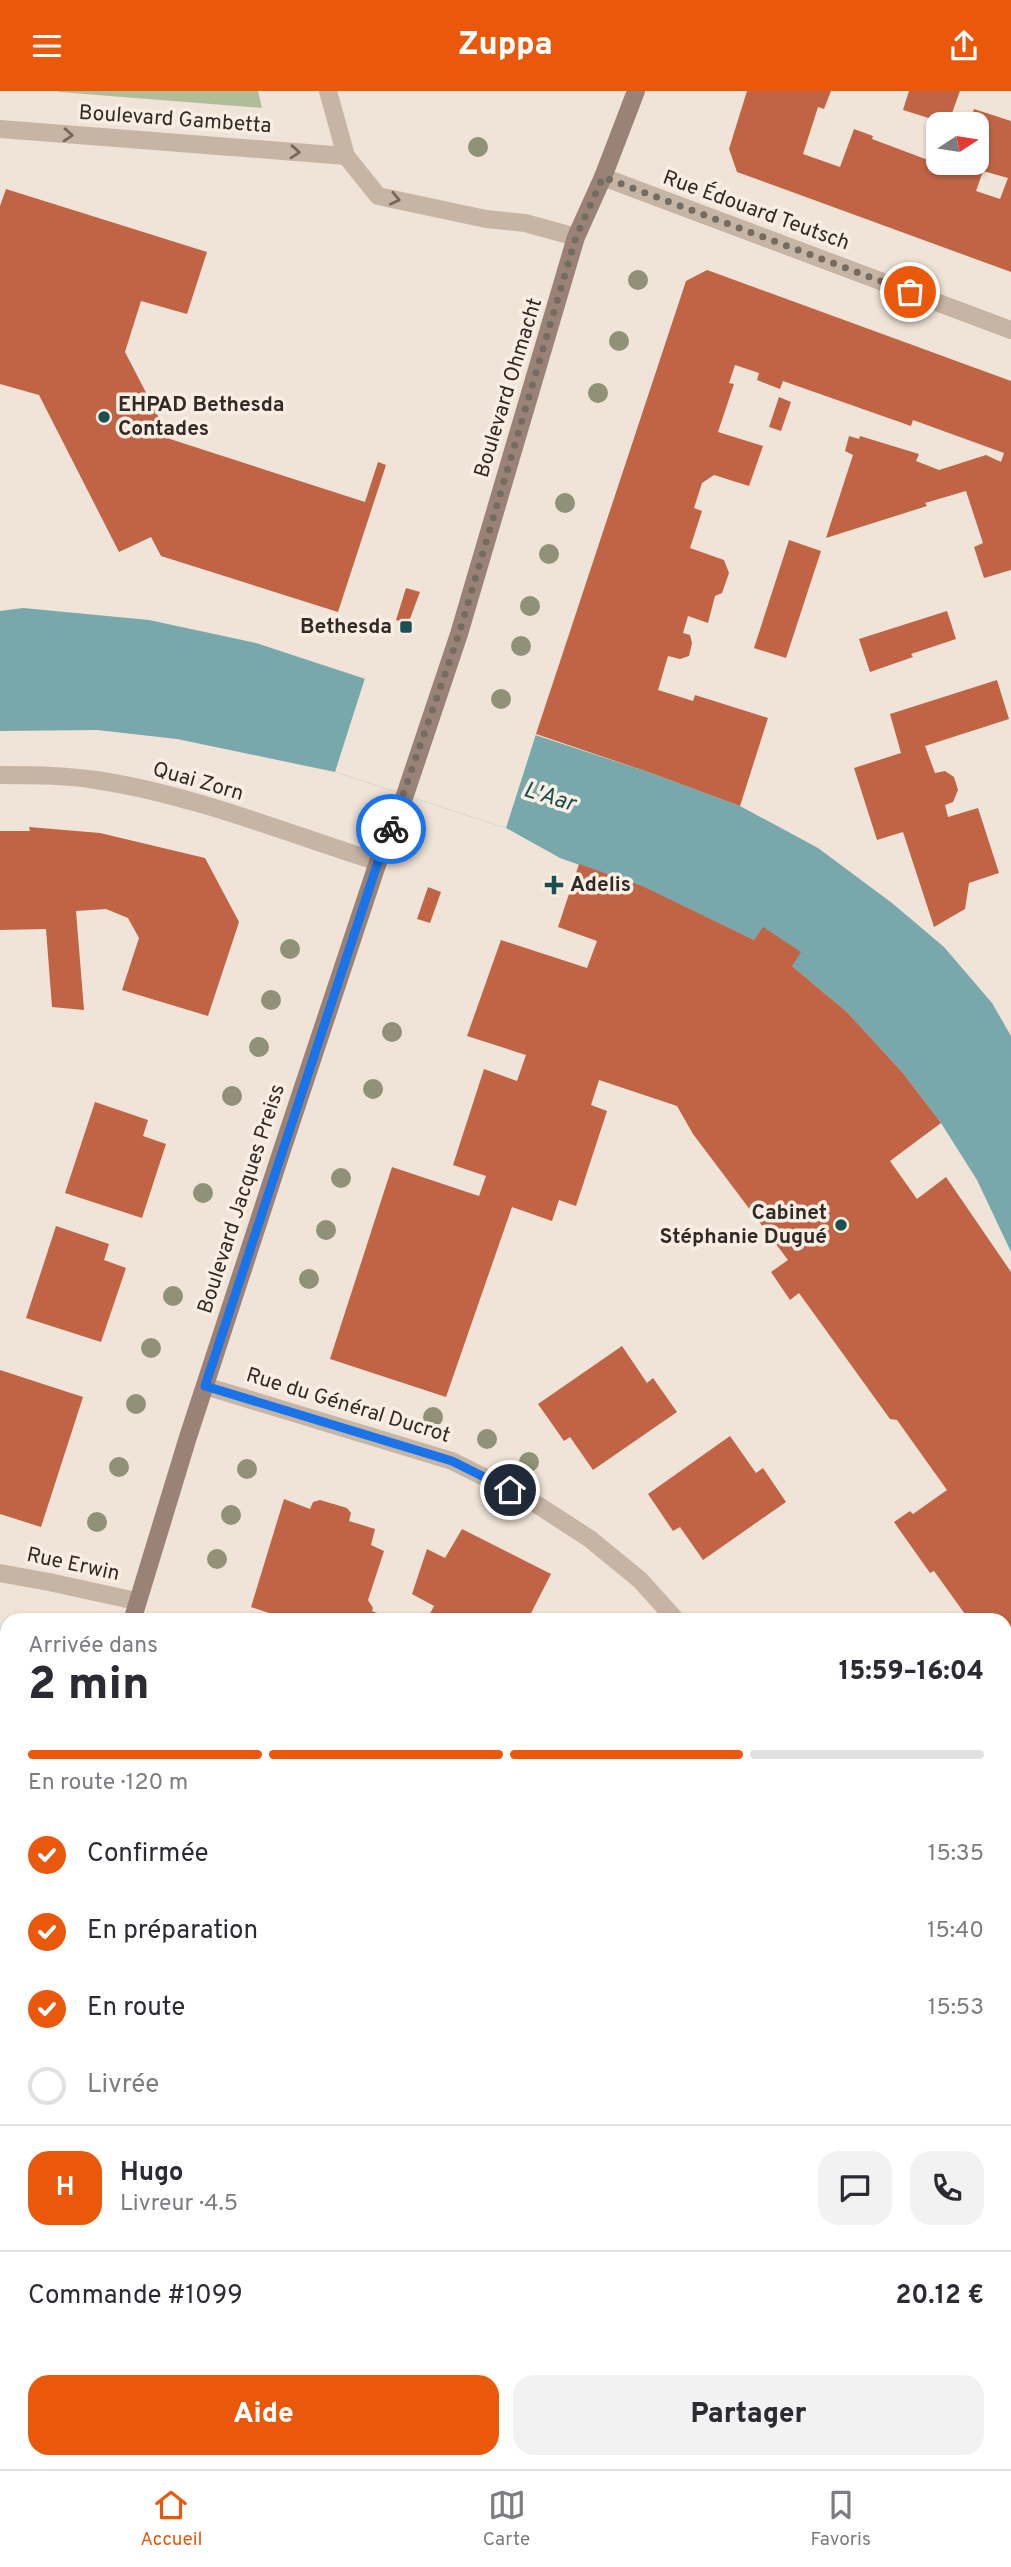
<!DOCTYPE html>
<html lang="fr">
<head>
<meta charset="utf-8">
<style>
  body { margin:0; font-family:Overpass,sans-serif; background:#f2f2f3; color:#2b2b33; height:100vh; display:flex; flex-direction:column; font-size:26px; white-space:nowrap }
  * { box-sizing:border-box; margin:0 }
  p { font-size:23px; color:#7c7c81 }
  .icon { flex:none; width:38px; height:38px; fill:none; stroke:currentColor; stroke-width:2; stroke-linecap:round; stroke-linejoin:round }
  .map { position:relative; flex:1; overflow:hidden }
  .details { position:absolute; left:0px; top:1522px; width:1012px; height:856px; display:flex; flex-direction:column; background:#fff; border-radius:21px 21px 0 0; box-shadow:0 2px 5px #0004 }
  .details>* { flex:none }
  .needle { width:46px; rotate:78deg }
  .controls { position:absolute; left:926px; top:21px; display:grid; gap:14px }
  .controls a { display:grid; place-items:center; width:63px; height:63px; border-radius:14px; background:#fff; box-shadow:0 2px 5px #0004; font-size:35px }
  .pin { position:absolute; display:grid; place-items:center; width:60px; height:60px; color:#fff; margin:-30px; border:4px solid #fff; border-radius:50%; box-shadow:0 2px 7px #0007 }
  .courier { position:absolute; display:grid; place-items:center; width:70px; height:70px; margin:-35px; border:5px solid #1a73e8; border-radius:50%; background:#fff; color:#222; box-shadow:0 2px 9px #0007 }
  .head em { font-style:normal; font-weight:800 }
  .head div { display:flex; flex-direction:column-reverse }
  .head { display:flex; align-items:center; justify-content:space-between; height:119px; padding:0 28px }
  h1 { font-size:46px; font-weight:800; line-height:52px }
  .bar { display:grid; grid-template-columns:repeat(4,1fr); gap:10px 7px; align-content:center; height:84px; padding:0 28px }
  .bar i { height:9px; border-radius:5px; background:#e1e1e2 }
  .bar .active { background:#ea580c }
  .bar p { grid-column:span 4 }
  .line { display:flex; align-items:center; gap:18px; padding:0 28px; border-top:2px solid #e1e1e2 }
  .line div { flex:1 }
  .round { display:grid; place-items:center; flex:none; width:74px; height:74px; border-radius:21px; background:#f2f2f3 }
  ol { padding:0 28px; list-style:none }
  li { display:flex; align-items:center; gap:21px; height:77px }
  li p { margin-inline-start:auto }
  li .icon { padding:7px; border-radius:50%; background:#ea580c; color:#fff; stroke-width:4 }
  li:last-child { color:#7c7c81 }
  li i { width:38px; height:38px; border:4px solid #e1e1e2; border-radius:50% }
  .action { display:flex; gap:14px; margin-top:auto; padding:14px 28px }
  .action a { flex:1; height:80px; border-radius:21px; background:#ea580c; color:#fff; font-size:28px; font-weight:800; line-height:80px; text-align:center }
  .action a+a { background:#f2f2f3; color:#2b2b33 }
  header { display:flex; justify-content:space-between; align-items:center; height:91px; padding:0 28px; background:#ea580c; color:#fff; font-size:32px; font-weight:800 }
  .tab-bar { display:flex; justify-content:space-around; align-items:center; height:98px; border-top:2px solid #e1e1e2; background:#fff; font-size:19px; color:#7c7c81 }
  .tab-bar a { display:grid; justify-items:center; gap:4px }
  .tab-bar .active { color:#ea580c }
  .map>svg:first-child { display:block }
  .green { fill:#b1bd99 }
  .water { fill:#78a8ab }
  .pier { fill:#efe4d7 }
  .building { fill:#c06445; fill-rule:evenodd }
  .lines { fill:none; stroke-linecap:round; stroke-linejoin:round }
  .street { stroke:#c6b4a4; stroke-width:18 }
  .secondary { stroke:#9a8376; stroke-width:18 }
  .tree { fill:#909278 }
  .oneway { stroke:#75685e }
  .done { stroke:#746b63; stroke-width:7; stroke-dasharray:0 12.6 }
  .route { stroke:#1a73e8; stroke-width:9 }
  .poi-dot { fill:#1d4e51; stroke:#f8eee3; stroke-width:2.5 }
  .labels { text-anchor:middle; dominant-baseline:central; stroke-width:7; stroke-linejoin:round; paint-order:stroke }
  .street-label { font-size:21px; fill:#322a25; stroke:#f8eee3 }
  .poi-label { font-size:21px; font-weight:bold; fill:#322a25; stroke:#f8eee3; text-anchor:start }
  .water-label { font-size:23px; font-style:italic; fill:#1d4e51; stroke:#f8eee3 }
</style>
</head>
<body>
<header><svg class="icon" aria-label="menu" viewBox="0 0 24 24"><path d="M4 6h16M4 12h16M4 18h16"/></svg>Zuppa<svg class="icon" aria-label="share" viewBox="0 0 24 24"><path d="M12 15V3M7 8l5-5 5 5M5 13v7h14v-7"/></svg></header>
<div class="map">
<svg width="1011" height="2378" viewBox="0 0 1011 2378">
  <rect width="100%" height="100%" fill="#efe4d7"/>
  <polygon class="green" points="258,0 262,17 59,1 59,0"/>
  <polygon class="water" points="23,517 149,529 256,552 651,682 740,715 818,757 892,812 944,856 992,912 1011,945 1011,1161 977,1089 941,1032 903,982 847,921 792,875 754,849 642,796 560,767 506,737 335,681 177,648 97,639 0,640 0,520"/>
  <polygon class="pier" points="365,587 536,643 506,737 335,681"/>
  <g class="building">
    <path d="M 747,0 L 831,0 L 824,18 L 818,16 L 803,63 L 840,76 L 854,38 L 873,45 L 872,48 L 936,72 L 976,72 L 976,33 L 969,33 L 974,18 L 1011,30 L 1011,181 L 737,81 L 729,58 ZM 983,80 L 1008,87 L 1000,108 L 976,100 Z"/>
    <polygon points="909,0 960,0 948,33 903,19"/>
    <polygon points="6,98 207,161 187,223 141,210 125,261 170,348 365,411 378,371 386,374 338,521 161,465 151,446 119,461 39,304 0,293 0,115"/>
    <polygon points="707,179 1011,290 1011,479 984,487 974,456 983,452 966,400 925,412 927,415 826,447 853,364 845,360 849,345 859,348 860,345 919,363 916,370 939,379 986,364 1001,371 1004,362 913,329 911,335 783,290 780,298 757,289 759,282 735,274 729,292 734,293 718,341 763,355 749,395 714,384 702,392 694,417 702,420 690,457 724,469 729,482 722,502 715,505 708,532 688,525 683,542 690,544 692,552 689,565 680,568 668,565 658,599 693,610 695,604 768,627 740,715 651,682 536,643 686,190"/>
    <polygon points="779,306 791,311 781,340 769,336"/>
    <polygon points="789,449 821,460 786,567 754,557"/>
    <polygon points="406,497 420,501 408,533 396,529"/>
    <polygon points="947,520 956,548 911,563 913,566 870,581 859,548"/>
    <polygon points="997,589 1009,628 925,655 935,682 945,680 954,686 958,699 953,711 945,714 948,726 978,717 999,782 969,792 965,818 934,836 903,741 877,749 854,677 901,662 890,623"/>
    <polygon points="29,736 100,742 205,767 239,831 208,925 122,899 139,847 128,827 106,818 76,820 84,919 52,916 46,838 0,839 0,740 30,740"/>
    <polygon points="579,773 642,795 754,849 763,836 801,861 792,875 847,921 903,982 941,1032 890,1070 917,1108 946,1086 1011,1181 1011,1542 1004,1547 1004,1530 970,1530 934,1480 930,1482 894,1431 910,1420 913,1423 947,1399 897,1329 890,1328 799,1202 790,1209 771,1181 788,1169 693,1043 677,1015 599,989 591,1014 607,1020 576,1115 559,1109 552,1130 512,1116 446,1306 330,1268 392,1076 479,1105 486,1085 453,1074 484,978 517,990 526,964 467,945 501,849 587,877 597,850 558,836"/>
    <polygon points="428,796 441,801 430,832 417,828"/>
    <polygon points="95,1011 148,1029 143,1045 166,1053 142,1127 65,1102"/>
    <polygon points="56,1135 109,1153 104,1169 126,1177 101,1251 26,1227"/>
    <polygon points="622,1255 647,1292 653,1287 677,1321 593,1379 570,1346 564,1350 538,1313"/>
    <polygon points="0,1279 83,1306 41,1436 0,1423"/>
    <polygon points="730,1345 756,1382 763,1377 786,1411 703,1469 680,1436 673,1440 648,1403"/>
    <polygon points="284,1408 310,1418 313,1411 320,1409 347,1417 351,1422 349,1430 375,1438 371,1454 384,1460 368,1509 373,1517 372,1520 399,1530 293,1530 251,1516"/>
    <polygon points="462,1438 551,1483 527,1530 426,1530 434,1515 412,1503 427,1458 445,1467"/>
    <polygon points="1011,1723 1011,1760 1004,1763 1004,1726"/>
    <polygon points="1005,1829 1011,1850 1011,2246 1008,2247 1004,2233"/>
    <rect x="225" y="2371" width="79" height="7"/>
    <polygon points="378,2371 597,2371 595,2378 376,2378"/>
  </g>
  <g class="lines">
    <g class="street">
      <polyline points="328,0 346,65 378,105 486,128 525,132 576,146"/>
      <polyline points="0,38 346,65"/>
      <polyline points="603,86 1011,239"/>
      <path d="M 0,684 C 32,684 64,684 96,689 C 190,703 287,742 378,771"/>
      <polyline points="205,1295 452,1370 530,1409 590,1448 640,1489 677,1530"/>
      <polyline points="0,1482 49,1491 136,1510"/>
      <polyline points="0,2125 7,2127"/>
      <polyline points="830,2371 853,2378"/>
      <polyline points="958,2371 959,2378"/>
    </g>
    <g class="secondary">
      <polyline points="132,1530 188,1346 283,1056 378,771 405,704 459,543 576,146 603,86 636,0"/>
      <polyline points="0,2102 7,2071"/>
    </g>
  </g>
  <g class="tree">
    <circle cx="478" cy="56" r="10"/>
    <circle cx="638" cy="189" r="10"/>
    <circle cx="619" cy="250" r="10"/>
    <circle cx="598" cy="302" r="10"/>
    <circle cx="565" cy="412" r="10"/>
    <circle cx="549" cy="463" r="10"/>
    <circle cx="530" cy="515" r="10"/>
    <circle cx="521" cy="555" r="10"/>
    <circle cx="501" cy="608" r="10"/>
    <circle cx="290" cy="858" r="10"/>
    <circle cx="271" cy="909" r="10"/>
    <circle cx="392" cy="941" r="10"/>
    <circle cx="259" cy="956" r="10"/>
    <circle cx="373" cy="998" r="10"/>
    <circle cx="232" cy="1005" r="10"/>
    <circle cx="341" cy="1087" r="10"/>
    <circle cx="203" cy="1102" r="10"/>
    <circle cx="326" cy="1139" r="10"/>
    <circle cx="309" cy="1188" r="10"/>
    <circle cx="173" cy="1205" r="10"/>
    <circle cx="151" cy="1257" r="10"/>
    <circle cx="136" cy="1313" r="10"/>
    <circle cx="433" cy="1326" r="10"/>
    <circle cx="487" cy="1348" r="10"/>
    <circle cx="529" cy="1371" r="10"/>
    <circle cx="119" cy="1376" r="10"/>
    <circle cx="247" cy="1378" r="10"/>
    <circle cx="231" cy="1424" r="10"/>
    <circle cx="97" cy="1431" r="10"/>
    <circle cx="217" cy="1468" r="10"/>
  </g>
  <defs><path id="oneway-chevron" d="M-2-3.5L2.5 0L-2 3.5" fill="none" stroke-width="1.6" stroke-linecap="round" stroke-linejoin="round" transform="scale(1.75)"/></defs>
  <g class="oneway">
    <use href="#oneway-chevron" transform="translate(68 44) rotate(4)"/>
    <use href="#oneway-chevron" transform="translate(295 61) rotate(4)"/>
    <use href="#oneway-chevron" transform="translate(395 108) rotate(12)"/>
  </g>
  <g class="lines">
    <polyline class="done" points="391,738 459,543 576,146 603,86 910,201"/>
    <polyline class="route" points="391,738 378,771 205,1295 452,1370 510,1399"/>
  </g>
  <g class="poi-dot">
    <circle cx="104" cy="326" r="7"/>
    <rect x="399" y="529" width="14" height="14" rx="3.5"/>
    <path d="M550.5 783.5h7v7h7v7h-7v7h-7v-7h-7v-7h7z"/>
    <circle cx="841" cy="1134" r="7"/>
  </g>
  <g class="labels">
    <g class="street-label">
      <text transform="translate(175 29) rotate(4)">Boulevard Gambetta</text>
      <text transform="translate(756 120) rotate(20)">Rue Édouard Teutsch</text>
      <text transform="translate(509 297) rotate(-73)">Boulevard Ohmacht</text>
      <text transform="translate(198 691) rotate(16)">Quai Zorn</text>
      <text transform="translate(242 1108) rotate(-72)">Boulevard Jacques Preiss</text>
      <text transform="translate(348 1315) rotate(17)">Rue du Général Ducrot</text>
      <text transform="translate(73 1474) rotate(12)">Rue Erwin</text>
    </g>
    <g class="poi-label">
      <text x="118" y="314">EHPAD Bethesda<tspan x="118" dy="24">Contades</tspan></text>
      <text x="392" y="536" text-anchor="end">Bethesda</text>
      <text x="570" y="794">Adelis</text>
      <text x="827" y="1122" text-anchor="end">Cabinet<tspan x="827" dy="24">Stéphanie Dugué</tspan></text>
    </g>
    <g class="water-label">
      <text transform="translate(549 707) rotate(17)">L'Aar</text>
    </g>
  </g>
</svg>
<div class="controls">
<a><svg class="needle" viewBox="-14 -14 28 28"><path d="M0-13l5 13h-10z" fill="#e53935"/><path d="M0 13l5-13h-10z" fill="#7c7c81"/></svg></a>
</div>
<div class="pin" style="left:910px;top:201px;background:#ea580c"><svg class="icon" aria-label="bag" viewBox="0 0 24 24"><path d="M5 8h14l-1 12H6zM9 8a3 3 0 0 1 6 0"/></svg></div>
<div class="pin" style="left:510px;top:1399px;background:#1f2937"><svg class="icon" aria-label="home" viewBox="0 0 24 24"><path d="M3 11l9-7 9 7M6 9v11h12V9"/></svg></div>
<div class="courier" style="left:391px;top:738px"><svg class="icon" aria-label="bike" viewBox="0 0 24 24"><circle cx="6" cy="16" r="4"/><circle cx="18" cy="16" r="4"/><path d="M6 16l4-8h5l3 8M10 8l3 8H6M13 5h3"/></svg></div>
<section class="details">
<div class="head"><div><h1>2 min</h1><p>Arrivée dans</p></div><em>15:59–16:04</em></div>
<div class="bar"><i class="active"></i><i class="active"></i><i class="active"></i><i></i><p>En route · 120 m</p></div>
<ol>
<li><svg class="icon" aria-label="check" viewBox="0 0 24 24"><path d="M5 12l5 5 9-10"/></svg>Confirmée<p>15:35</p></li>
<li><svg class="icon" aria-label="check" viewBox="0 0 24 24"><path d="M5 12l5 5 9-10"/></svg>En préparation<p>15:40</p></li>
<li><svg class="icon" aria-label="check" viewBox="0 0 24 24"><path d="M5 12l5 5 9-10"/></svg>En route<p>15:53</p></li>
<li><i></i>Livrée</li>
</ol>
<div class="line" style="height:126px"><b class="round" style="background:#ea580c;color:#fff">H</b><div><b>Hugo</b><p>Livreur · 4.5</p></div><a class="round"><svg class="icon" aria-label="chat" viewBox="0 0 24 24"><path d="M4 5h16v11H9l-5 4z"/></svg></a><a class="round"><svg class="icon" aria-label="phone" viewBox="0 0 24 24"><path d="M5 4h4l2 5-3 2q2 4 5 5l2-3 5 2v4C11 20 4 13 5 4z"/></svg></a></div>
<div class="line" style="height:91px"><div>Commande #1099</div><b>20.12 €</b></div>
<div class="action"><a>Aide</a><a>Partager</a></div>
</section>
</div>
<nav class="tab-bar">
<a class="active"><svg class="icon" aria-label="home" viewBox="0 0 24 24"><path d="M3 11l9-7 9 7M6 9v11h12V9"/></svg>Accueil</a>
<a><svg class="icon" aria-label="map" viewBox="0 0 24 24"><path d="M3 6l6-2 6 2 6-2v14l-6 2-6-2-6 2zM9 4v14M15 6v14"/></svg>Carte</a>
<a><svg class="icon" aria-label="saved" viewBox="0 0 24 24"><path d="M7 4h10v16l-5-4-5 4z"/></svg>Favoris</a>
</nav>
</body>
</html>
